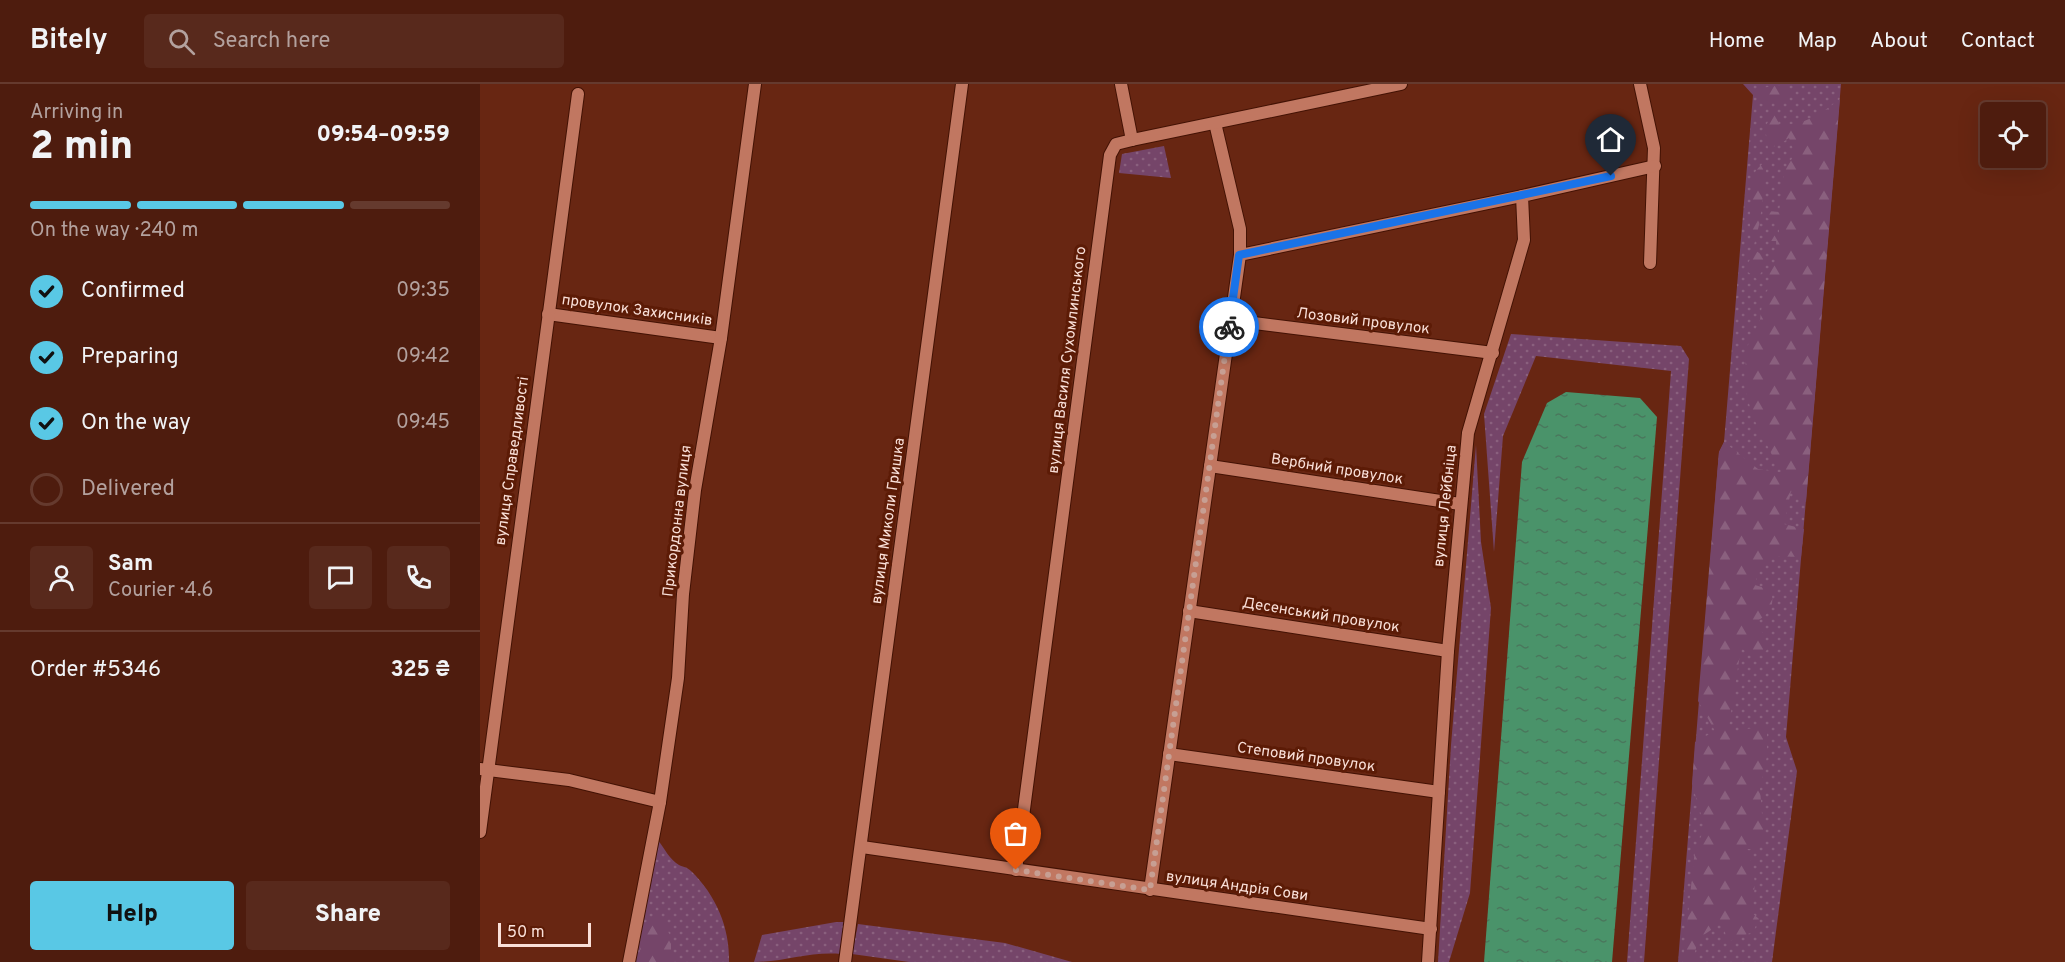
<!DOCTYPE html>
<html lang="en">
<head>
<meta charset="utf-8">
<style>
  body { margin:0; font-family:Overpass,sans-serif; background:#58291c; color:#f1f3f6; height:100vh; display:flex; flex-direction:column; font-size:22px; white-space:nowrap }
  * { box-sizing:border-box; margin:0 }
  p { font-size:20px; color:#b3a19e }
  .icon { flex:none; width:33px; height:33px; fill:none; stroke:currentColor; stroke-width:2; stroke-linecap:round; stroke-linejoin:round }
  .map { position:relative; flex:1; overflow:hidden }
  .sheet { display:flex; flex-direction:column; background:#4e1c0e; width:480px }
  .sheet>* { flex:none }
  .fabs { position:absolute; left:1500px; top:18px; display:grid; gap:12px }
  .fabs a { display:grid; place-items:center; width:66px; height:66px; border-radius:6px; background:#4e1c0e; box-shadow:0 6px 24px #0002,0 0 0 2px #653a2e; font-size:30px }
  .scale { position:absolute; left:18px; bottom:15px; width:93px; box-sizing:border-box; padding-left:6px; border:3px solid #fae0d9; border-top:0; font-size:16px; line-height:21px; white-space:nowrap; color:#fae0d9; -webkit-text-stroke:4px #5c1b06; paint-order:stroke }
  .pin { position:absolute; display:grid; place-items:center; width:51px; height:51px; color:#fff; margin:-62px -26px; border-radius:50% 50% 50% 0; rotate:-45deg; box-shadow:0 0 6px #0007 }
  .pin .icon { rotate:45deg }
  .courier { position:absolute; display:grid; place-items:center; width:60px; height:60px; margin:-30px; border:4px solid #1a73e8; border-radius:50%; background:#fff; color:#222; box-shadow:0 2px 8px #0007 }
  .headline em { font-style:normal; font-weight:800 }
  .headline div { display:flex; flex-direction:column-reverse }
  .headline { display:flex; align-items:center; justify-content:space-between; height:102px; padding:0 30px }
  h1 { font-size:39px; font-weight:800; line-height:45px }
  .bar { display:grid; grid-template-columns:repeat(4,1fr); gap:9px 6px; align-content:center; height:72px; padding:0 30px }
  .bar i { height:8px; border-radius:4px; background:#653a2e }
  .bar .current { background:#59c8e5 }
  .bar p { grid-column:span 4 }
  .line { display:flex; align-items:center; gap:15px; padding:0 30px; border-top:2px solid #653a2e }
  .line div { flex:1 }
  .round { display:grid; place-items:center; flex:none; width:63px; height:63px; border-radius:6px; background:#58291c }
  ol { padding:0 30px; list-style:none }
  li { display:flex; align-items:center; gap:18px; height:66px }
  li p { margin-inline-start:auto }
  li .icon { padding:6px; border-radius:50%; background:#59c8e5; color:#111; stroke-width:4 }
  li:last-child { color:#b3a19e }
  li i { width:33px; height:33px; border:3px solid #653a2e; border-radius:50% }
  .cta { display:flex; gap:12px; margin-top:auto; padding:12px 30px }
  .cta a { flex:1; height:69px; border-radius:6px; background:#59c8e5; color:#111; font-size:24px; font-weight:800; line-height:69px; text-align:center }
  .cta a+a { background:#58291c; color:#f1f3f6 }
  header { display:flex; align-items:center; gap:36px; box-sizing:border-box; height:84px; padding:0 30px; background:#4e1c0e; border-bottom:2px solid #653a2e }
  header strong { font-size:28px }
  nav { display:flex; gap:33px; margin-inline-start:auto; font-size:21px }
  .search { width:420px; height:54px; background:#58291c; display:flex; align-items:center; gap:15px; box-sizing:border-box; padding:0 21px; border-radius:6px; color:#b3a19e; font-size:22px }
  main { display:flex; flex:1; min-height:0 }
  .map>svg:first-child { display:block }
  .grass { fill:url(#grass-dots) }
  .forest { fill:url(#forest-firs) }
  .water { fill:url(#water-ripples) }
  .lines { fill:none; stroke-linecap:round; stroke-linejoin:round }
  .minor-casing { stroke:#431204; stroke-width:14 }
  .minor { stroke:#c17761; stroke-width:12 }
  .done { stroke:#c79f93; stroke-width:6; stroke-dasharray:0 10.8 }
  .route { stroke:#1a73e8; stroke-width:8 }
  .labels { text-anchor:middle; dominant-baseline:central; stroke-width:6; stroke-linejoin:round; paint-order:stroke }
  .street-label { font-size:15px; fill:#fae0d9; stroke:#5c1b06 }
</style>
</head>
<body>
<header>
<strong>Bitely</strong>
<div class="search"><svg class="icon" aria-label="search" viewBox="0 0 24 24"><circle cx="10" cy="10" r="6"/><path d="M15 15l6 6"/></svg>Search here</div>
<nav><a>Home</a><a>Map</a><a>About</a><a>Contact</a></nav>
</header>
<main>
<section class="sheet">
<div class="headline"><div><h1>2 min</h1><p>Arriving in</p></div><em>09:54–09:59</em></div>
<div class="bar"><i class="current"></i><i class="current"></i><i class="current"></i><i></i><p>On the way · 240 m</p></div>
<ol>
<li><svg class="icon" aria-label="check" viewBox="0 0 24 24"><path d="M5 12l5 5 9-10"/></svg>Confirmed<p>09:35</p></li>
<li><svg class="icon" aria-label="check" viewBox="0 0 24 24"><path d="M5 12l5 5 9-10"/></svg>Preparing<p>09:42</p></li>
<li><svg class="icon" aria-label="check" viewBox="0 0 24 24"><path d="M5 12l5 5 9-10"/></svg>On the way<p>09:45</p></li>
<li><i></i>Delivered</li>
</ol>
<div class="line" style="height:108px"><a class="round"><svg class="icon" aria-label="person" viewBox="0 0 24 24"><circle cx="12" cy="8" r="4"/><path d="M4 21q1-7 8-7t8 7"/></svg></a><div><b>Sam</b><p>Courier · 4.6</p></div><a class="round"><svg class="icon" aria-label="chat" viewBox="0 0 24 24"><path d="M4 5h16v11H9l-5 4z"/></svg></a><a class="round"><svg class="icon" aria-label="phone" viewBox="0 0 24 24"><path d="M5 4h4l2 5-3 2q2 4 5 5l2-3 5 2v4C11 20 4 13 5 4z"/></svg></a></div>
<div class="line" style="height:78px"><div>Order #5346</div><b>325 ₴</b></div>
<div class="cta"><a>Help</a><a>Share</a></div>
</section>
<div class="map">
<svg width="1585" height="878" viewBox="0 0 1585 878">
  <defs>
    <pattern id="grass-dots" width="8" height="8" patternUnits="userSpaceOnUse" patternTransform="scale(1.5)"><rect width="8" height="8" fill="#754569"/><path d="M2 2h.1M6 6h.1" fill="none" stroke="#8a607e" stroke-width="1.8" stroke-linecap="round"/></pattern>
    <pattern id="forest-firs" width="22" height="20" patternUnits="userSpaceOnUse" patternTransform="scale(1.5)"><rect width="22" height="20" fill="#754569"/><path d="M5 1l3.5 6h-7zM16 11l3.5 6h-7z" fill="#8a607e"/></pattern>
    <pattern id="water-ripples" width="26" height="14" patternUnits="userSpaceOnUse" patternTransform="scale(1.5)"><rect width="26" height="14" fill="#4a936a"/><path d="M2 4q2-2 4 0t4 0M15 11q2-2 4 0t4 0" fill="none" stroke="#4a775c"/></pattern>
  </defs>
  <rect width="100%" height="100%" fill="#682612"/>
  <g class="grass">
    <polygon points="1263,0 1361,0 1306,653 1317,687 1292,878 1198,878 1239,368 1244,358 1273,11"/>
    <polygon points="684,62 691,94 639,89 642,70"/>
    <polygon points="1031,250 1201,262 1209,275 1164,878 1147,878 1191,287 1056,272 1023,352 1014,468 1004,330"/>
    <polygon points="996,361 1001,458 1011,524 990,809 969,878 958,878 971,661"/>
    <path d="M 178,756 C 184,764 190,776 199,781 C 203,783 207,783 211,787 C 236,811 250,844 249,878 L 153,878 Z"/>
    <path d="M 356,838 L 364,838 L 361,870 C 331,867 304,878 274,878 L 282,851 Z"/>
    <polygon points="378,840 525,859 592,878 429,878 372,870"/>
  </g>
  <g class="forest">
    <polygon points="1305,1 1309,4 1309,11 1304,17 1282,20 1277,13 1279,4"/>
    <path d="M 1360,15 L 1326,418 L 1311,407 L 1304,440 L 1324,445 L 1321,473 L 1291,472 L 1277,491 L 1275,501 L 1291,506 C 1295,523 1290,529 1276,538 L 1284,551 L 1287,566 L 1275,574 L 1261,564 L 1249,641 L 1256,650 L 1267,645 L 1287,642 L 1287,672 L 1280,705 L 1284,755 L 1275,765 L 1265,765 C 1277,782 1276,808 1271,828 L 1279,835 L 1273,848 L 1247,858 L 1243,838 L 1219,854 L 1214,871 L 1221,878 L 1203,878 L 1215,765 L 1225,744 L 1212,700 L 1215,658 L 1235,647 L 1218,617 L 1239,368 L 1244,358 L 1278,385 L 1305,389 L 1293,373 L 1272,331 L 1264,300 L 1267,263 L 1280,236 L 1283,212 L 1290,203 L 1289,185 L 1297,175 L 1296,157 L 1287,157 L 1288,151 L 1299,150 L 1299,138 L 1287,134 L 1287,127 L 1299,128 L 1305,85 L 1315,70 L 1309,54 L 1299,61 L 1288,64 L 1285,43 L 1295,26 L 1299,41 C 1326,41 1340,30 1360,15 Z"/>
    <path d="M 1287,76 L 1280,137 L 1273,165 L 1284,172 L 1285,183 L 1277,195 L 1264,185 C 1266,181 1270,177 1271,173 C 1272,156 1268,141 1271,121 C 1274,97 1265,94 1287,76 Z"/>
    <polygon points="178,829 191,853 191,878 158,878 163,844"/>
  </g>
  <polygon class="water" points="1086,308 1160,314 1177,333 1132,878 1004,878 1042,378 1067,319"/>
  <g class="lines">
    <g class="minor-casing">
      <g id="minor">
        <polyline points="641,0 652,56"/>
        <polyline points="1160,0 1174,64 1170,179"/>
        <polyline points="735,39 760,145 760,171"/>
        <polyline points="68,230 241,254"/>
        <polyline points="750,236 1013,269"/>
        <polyline points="730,382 980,420"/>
        <polyline points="709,527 968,567"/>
        <polyline points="689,670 959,708"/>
        <polyline points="0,685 89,696 180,718"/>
        <polyline points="0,748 98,10"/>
        <polyline points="382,763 951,845"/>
        <polyline points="536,786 630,71 636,60 652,56 921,0"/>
        <polyline points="670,806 760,171 1042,112"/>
        <polyline points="149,878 180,718 198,594 203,510 215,406 241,254 275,0"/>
        <polyline points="365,878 482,0"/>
        <polyline points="948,878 968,567 988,349 1044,156 1042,112 1175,82"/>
      </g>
    </g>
    <use href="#minor" class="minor"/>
  </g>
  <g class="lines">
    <polyline class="done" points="536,786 670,806 749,243"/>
    <polyline class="route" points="749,243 759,171 1131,92"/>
  </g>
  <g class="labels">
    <g class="street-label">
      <text transform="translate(157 227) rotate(8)">провулок Захисників</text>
      <text transform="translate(883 238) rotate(7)">Лозовий провулок</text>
      <text transform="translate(588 276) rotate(-83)">вулиця Василя Сухомлинського</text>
      <text transform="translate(33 377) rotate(-82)">вулиця Справедливості</text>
      <text transform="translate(857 386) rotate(9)">Вербний провулок</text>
      <text transform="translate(966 422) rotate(-84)">вулиця Лейбніца</text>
      <text transform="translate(198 437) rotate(-83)">Прикордонна вулиця</text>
      <text transform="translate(409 437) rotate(-82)">вулиця Миколи Гришка</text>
      <text transform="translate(841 532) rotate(9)">Десенський провулок</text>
      <text transform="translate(826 674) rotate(8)">Степовий провулок</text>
      <text transform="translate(757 803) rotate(8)">вулиця Андрія Сови</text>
    </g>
  </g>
</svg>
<div class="fabs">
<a><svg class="icon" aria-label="locate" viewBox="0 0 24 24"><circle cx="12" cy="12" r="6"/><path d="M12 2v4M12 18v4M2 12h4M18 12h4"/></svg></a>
</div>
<div class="scale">50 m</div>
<div class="pin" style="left:536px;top:786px;background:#ea580c"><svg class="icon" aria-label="bag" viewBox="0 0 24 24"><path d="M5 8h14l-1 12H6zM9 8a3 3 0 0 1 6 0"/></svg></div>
<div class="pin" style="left:1131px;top:92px;background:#1f2937"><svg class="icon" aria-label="home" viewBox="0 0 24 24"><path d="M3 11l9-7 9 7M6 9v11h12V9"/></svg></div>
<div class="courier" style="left:749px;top:243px"><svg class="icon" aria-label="bike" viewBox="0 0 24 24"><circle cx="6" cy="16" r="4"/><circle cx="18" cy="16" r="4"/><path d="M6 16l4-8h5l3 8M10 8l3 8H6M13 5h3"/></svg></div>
</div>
</main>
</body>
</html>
